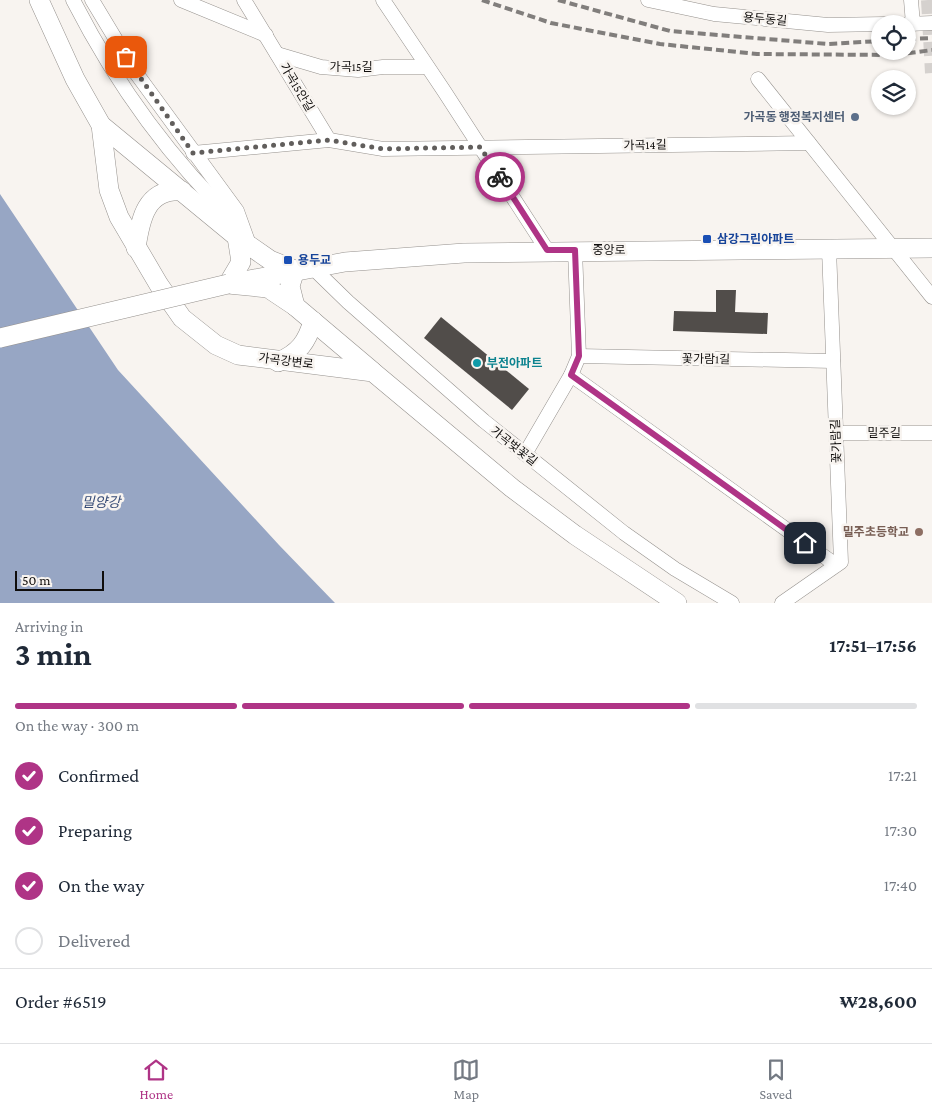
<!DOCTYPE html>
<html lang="en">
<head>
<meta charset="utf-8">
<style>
  body { margin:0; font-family:"Crimson Pro","Noto Sans KR",serif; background:#f6f6f7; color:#1f2937; height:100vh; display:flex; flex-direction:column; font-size:19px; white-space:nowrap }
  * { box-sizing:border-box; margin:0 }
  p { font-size:16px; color:#747a83 }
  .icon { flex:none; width:28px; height:28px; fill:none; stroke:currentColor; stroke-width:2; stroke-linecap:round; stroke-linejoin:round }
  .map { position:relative; height:603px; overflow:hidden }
  .panel { display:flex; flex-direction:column; background:#fff; flex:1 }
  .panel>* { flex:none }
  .fabs { position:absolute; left:871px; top:15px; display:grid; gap:10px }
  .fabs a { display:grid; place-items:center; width:45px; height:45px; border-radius:50%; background:#fff; box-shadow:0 1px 4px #0004; font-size:25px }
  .scale { position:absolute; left:15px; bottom:12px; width:89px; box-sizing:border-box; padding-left:5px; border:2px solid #0f0d0c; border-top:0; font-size:14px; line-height:18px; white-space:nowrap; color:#0f0d0c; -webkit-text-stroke:4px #f8f4f0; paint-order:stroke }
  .pin { position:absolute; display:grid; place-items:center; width:42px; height:42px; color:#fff; margin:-21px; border-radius:10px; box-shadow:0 2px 8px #0006 }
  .courier { position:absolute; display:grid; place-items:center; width:50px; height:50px; margin:-25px; border:4px solid #af3486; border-radius:50%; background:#fff; color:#222; box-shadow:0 1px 6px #0007 }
  .headline em { font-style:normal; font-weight:700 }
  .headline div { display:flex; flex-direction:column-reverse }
  .headline { display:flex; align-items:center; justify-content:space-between; height:85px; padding:0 15px }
  h1 { font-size:32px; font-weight:700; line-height:38px }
  .bar { display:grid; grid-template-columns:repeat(4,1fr); gap:8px 5px; align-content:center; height:60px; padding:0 15px }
  .bar i { height:6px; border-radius:4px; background:#e0e1e3 }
  .bar .active { background:#af3486 }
  .bar p { grid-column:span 4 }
  .line { display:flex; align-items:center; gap:12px; padding:0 15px; border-top:1px solid #e0e1e3 }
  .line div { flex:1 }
  ol { padding:0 15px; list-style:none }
  li { display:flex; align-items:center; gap:15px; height:55px }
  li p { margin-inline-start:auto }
  li .icon { padding:5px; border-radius:50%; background:#af3486; color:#fff; stroke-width:4 }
  li:last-child { color:#747a83 }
  li i { width:28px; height:28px; border:2px solid #e0e1e3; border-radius:50% }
  .tab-bar { display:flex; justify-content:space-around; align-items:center; height:70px; border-top:1px solid #e0e1e3; background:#fff; font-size:14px; color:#747a83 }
  .tab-bar a { display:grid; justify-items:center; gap:2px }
  .tab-bar .active { color:#af3486 }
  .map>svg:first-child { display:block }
  .water { fill:#97a6c4 }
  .building { fill:#514d4a }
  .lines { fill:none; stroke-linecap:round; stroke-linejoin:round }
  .minor-tunnel { stroke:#d5d1ce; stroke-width:14; stroke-dasharray:14 7; stroke-linecap:butt }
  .minor-casing { stroke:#95918d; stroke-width:15 }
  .secondary-casing { stroke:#95918d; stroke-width:20 }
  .minor { stroke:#fff; stroke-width:14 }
  .secondary { stroke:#fff; stroke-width:19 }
  .rail { stroke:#817e7c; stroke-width:4; stroke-dasharray:8 4; stroke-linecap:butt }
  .secondary-bridge-casing { stroke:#95918d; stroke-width:20; stroke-linecap:butt }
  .secondary-bridge { stroke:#fff; stroke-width:19 }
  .done { stroke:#615e5c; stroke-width:5; stroke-dasharray:0 9 }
  .route { stroke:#af3486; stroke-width:6 }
  .service-dot { fill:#5c6f8a; stroke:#f8f4f0; stroke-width:2 }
  .transit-dot { fill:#1a4fb4; stroke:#f8f4f0; stroke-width:2 }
  .culture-dot { fill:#0f9aa8; stroke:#f8f4f0; stroke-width:2 }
  .education-dot { fill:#8d6e63; stroke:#f8f4f0; stroke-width:2 }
  .labels { text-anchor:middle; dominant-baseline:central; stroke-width:5; stroke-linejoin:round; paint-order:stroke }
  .street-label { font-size:12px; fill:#0f0d0c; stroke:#f8f4f0 }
  .service-label { font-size:12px; font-weight:bold; fill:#4e5e75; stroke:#f8f4f0; text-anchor:end }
  .transit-label { font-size:12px; font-weight:bold; fill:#164399; stroke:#f8f4f0; text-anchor:start }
  .culture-label { font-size:12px; font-weight:bold; fill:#0d838f; stroke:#f8f4f0; text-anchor:start }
  .education-label { font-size:12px; font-weight:bold; fill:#785e54; stroke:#f8f4f0; text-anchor:end }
  .water-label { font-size:14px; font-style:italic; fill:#374c77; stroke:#f8f4f0 }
</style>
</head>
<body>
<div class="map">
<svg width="932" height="603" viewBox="0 0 932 603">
  <rect width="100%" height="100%" fill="#f8f4f0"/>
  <polygon class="water" points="0,194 118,370 279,545 335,603 0,603"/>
  <g class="building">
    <polygon points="716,290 736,290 735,312 768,313 767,334 673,331 674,311 716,312"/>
    <polygon points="441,317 529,389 512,410 424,338"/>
  </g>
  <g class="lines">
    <polyline class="minor-tunnel" points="928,0 932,73"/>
    <g class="minor-casing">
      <g id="minor">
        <path d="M 73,0 C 115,82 171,160 238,224"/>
        <polyline points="92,0 136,73 237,211 250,247"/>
        <polyline points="181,0 266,35"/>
        <polyline points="244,0 329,140"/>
        <polyline points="383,0 444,91 547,250"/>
        <polyline points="648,0 714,14 828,25 884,24"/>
        <polyline points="911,0 913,24"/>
        <polyline points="908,24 932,23"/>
        <polyline points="277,54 321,67 358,70 383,67 427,67"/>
        <polyline points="758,79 932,297"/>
        <polyline points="193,153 329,140 383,149 809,143"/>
        <polyline points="312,267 348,302 484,421 624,533 675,569 732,603"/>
        <polyline points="579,356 833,361"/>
        <polyline points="571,375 836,565"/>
        <polyline points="836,433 932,433"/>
        <polyline points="525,454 571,375 579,356 575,250"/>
        <polyline points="782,603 841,562 829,249"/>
      </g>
    </g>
    <g class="secondary-casing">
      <g id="secondary">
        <polyline points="39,0 75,79 101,125 109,190 119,217 159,285 182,318 216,345 238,355 373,372 512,488 575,535 677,603"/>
        <polyline points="101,125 237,237"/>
        <polygon points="237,237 270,260 295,270 290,286 295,306 268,288 228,284 241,262"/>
        <path d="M 136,248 C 140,220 146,188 182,191"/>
        <polyline points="228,284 345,262 464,253 932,248"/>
        <polyline points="295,306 372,371"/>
        <path d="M 278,362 C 299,353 307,342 313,321"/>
      </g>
    </g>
    <use href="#minor" class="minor"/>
    <use href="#secondary" class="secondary"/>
    <g class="rail">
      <polyline points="482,0 551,23 660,44 757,54 895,55 932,50"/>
      <polyline points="558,0 670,31 828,44 880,41"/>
      <polyline points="908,39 932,38"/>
    </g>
    <g class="secondary-bridge-casing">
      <polyline id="secondary-bridge" points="0,338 228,284"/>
    </g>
    <use href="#secondary-bridge" class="secondary-bridge"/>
  </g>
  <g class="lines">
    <polyline class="done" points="126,57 193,153 329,140 383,149 480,147 500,177"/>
    <polyline class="route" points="500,177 547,250 575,250 579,356 571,375 805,543"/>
  </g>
  <circle class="service-dot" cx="855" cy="117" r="5"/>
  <g class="transit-dot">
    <rect x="702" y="234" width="10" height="10" rx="2.5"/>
    <rect x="283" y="255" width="10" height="10" rx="2.5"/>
  </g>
  <circle class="culture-dot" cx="477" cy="363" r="5"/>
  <circle class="education-dot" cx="919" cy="532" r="5"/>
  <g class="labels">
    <g class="street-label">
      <text transform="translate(765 19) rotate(5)">용두동길</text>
      <text x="351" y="67">가곡15길</text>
      <text transform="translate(297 87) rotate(59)">가곡15안길</text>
      <text transform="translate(645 145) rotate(-1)">가곡14길</text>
      <text x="609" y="250">중앙로</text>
      <text transform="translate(706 359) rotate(1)">꽃가람1길</text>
      <text transform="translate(286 361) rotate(7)">가곡강변로</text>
      <text x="884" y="433">밀주길</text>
      <text transform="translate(836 441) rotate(-92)">꽃가람길</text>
      <text transform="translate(514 446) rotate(38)">가곡벚꽃길</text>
    </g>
    <g class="service-label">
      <text x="845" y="117">가곡동 행정복지센터</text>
    </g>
    <g class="transit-label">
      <text x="717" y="239">삼강그린아파트</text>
      <text x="298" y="260">용두교</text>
    </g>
    <g class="culture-label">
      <text x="487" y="363">부전아파트</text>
    </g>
    <g class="education-label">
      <text x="909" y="532">밀주초등학교</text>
    </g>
    <g class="water-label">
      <text x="101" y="502">밀양강</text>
    </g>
  </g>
</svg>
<div class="fabs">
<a><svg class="icon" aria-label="locate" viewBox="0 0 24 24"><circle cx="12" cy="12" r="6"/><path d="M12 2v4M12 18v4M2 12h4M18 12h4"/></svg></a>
<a><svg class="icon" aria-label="layers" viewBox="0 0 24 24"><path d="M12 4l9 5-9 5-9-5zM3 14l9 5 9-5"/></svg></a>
</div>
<div class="scale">50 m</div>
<div class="pin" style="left:126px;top:57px;background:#ea580c"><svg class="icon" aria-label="bag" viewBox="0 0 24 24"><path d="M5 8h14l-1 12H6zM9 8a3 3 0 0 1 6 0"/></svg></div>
<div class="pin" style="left:805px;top:543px;background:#1f2937"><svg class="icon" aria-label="home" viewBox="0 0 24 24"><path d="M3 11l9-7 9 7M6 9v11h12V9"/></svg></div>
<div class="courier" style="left:500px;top:177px"><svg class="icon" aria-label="bike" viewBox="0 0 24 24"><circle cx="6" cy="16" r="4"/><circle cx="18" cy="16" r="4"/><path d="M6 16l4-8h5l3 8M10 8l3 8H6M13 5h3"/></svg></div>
</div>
<section class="panel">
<div class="headline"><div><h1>3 min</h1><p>Arriving in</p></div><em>17:51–17:56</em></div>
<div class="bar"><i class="active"></i><i class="active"></i><i class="active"></i><i></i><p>On the way · 300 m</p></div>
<ol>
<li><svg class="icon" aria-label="check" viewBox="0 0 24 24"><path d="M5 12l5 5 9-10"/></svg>Confirmed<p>17:21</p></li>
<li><svg class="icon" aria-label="check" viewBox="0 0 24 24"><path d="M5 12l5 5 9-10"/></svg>Preparing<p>17:30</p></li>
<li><svg class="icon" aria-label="check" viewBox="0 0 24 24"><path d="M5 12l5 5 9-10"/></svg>On the way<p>17:40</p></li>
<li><i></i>Delivered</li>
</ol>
<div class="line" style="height:65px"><div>Order #6519</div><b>₩28,600</b></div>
</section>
<nav class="tab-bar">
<a class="active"><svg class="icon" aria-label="home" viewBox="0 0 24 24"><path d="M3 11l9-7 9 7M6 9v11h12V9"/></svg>Home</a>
<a><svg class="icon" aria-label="map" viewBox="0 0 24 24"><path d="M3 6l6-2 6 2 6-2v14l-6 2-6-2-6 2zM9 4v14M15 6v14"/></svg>Map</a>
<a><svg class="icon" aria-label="saved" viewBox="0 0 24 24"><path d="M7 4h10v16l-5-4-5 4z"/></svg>Saved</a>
</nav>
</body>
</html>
